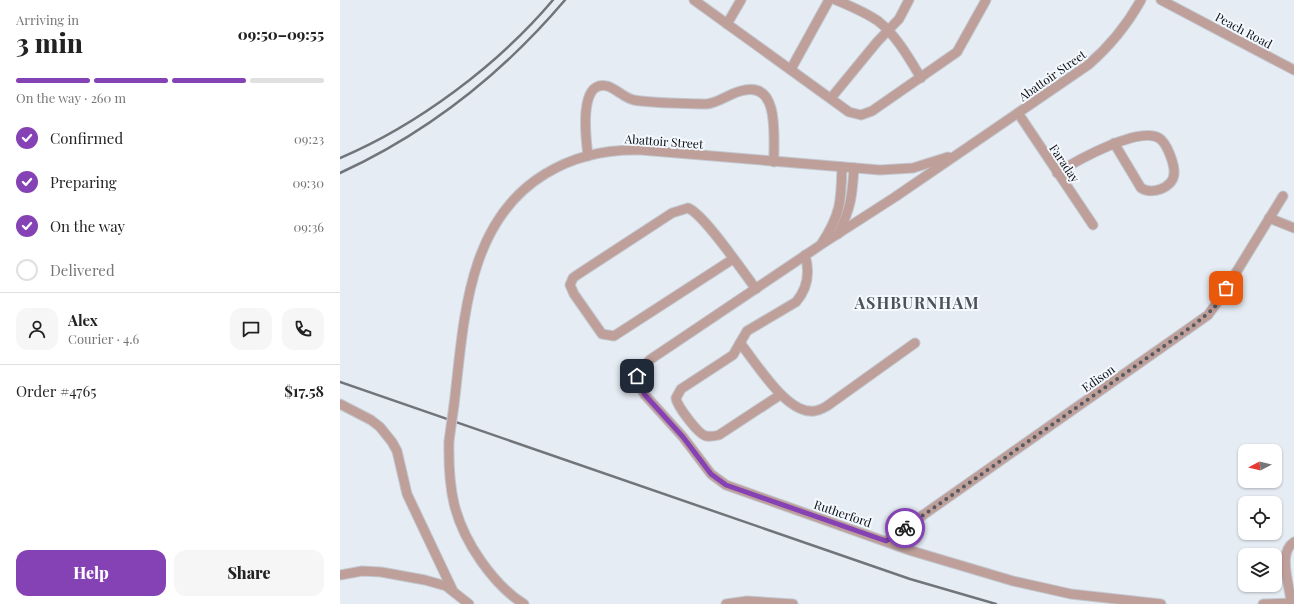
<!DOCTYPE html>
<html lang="en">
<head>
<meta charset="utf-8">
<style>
  body { margin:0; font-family:"Playfair Display",serif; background:#f6f6f6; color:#222; height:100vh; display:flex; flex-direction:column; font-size:15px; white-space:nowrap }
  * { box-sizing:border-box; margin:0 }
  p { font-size:13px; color:#767676 }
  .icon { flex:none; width:22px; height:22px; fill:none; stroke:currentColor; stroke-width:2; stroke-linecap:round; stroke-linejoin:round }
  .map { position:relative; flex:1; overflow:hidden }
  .sheet { display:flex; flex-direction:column; background:#fff; width:340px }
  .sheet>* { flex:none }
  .needle { width:26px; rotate:263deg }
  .buttons { position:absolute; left:898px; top:444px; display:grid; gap:8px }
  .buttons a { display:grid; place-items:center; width:44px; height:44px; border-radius:8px; background:#fff; box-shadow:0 1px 3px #0004; font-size:20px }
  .pin { position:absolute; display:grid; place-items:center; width:34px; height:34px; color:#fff; margin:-17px; border-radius:8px; box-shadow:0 2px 6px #0006 }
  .courier { position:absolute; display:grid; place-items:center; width:40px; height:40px; margin:-20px; border:3px solid #8542b5; border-radius:50%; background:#fff; color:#222; box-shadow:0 1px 5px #0007 }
  .head em { font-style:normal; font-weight:800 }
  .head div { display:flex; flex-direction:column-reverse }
  .head { display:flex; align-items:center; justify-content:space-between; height:68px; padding:0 16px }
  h1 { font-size:26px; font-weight:800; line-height:30px }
  .bar { display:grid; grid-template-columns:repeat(4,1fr); gap:6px 4px; align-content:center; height:48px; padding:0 16px }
  .bar i { height:5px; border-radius:3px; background:#e0e0e0 }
  .bar .active { background:#8542b5 }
  .bar p { grid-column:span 4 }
  .line { display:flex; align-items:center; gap:10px; padding:0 16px; border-top:1px solid #e0e0e0 }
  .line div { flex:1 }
  .round { display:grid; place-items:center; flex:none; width:42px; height:42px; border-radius:12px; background:#f6f6f6 }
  ol { padding:0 16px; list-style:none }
  li { display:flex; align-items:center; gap:12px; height:44px }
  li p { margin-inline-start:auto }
  li .icon { padding:4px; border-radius:50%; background:#8542b5; color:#fff; stroke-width:4 }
  li:last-child { color:#767676 }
  li i { width:22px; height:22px; border:2px solid #e0e0e0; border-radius:50% }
  .button { display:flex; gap:8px; margin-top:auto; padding:8px 16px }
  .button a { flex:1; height:46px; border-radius:12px; background:#8542b5; color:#fff; font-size:16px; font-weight:800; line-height:46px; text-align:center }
  .button a+a { background:#f6f6f6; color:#222 }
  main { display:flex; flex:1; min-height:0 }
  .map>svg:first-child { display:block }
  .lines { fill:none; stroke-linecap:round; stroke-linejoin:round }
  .minor-casing { stroke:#c2c8cf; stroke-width:11 }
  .minor { stroke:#bf9f9a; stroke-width:9 }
  .rail { stroke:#71757a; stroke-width:2.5 }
  .minor-bridge-casing { stroke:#c2c8cf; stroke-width:11; stroke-linecap:butt }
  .minor-bridge { stroke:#bf9f9a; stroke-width:9 }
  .done { stroke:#575b5f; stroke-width:4; stroke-dasharray:0 7.2 }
  .route { stroke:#8542b5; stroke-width:5 }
  .labels { text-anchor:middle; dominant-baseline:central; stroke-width:4; stroke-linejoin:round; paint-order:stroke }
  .street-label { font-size:12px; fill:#0b0d10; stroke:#f4f9ff }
  .district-label { font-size:16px; font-weight:bold; letter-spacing:1px; fill:#4c5258; stroke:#f4f9ff }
</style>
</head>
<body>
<main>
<section class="sheet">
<div class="head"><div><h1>3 min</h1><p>Arriving in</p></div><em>09:50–09:55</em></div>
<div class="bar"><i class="active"></i><i class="active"></i><i class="active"></i><i></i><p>On the way · 260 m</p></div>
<ol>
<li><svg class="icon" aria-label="check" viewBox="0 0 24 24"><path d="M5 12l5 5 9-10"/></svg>Confirmed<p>09:23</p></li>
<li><svg class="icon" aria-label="check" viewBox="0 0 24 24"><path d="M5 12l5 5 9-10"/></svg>Preparing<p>09:30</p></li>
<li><svg class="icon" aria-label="check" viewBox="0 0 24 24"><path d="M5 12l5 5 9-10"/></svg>On the way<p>09:36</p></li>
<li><i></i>Delivered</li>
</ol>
<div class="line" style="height:72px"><a class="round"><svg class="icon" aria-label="person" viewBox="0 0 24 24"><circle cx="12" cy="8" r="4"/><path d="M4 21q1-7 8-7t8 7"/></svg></a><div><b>Alex</b><p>Courier · 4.6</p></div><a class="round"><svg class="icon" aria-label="chat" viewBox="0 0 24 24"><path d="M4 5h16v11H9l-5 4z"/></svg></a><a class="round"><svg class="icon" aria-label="phone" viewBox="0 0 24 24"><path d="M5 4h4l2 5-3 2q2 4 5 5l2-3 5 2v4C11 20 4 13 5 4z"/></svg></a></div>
<div class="line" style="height:52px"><div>Order #4765</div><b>$17.58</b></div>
<div class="button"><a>Help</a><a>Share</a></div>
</section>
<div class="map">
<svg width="954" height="604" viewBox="0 0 954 604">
  <rect width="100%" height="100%" fill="#e5ecf3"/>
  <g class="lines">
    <g class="minor-casing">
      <g id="minor">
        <polyline points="354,0 509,112 521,115 532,111 617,52 646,0"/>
        <path d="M 496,0 C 510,6 525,12 538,21 C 556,35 569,58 581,78"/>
        <path d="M 801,0 C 787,25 770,46 748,65 L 555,197 L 482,244 L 311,359 C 296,372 294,378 305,395 L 343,437 L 371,474 L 386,485 L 572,551 L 673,581 L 731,594 L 821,604"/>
        <polyline points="821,0 954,70"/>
        <polyline points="387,24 401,0"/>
        <polyline points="451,69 489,0"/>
        <polyline points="491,98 537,42 559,19 569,0"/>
        <polyline points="678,113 753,225"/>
        <path d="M 248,156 C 246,140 238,79 267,86 C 277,89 284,98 294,100 C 318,104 344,103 367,104 C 381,102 391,92 405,90 C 441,83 433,141 434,162"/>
        <path d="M 717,173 C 736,161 798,126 819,138 C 827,143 835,165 834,174 C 833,188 812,195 801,188 L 774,143"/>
        <polyline points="929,218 954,228"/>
        <path d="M 498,234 C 511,208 512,197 514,168"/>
        <path d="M 482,243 C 501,213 501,202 502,167"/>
        <path d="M 393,259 L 274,336 L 262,334 L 234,294 L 230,285 L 233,278 L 237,275 L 332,213 L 348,208 C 364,214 403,272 416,289"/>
        <path d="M 400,343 C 415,361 444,410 470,411 C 476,412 482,409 487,406 L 575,343"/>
        <path d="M 440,395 L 379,435 C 375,436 371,437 366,436 C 358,434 337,406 336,398 L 341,389 L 393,355 L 407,331 L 456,302 C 468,288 470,272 465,255"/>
        <polyline points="0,404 31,420 40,427 52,442 57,451 67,494 113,591"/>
        <path d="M 114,405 C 124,322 126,222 205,174 C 234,156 267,149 301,150 L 540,170 L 573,168 L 608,157"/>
        <path d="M 109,441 C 108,489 113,521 141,561 C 153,578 166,593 184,604"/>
        <polyline points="546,541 868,315 881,297 943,196"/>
        <polyline points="0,575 22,571 41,572 85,580 106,586 129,604"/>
        <path d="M 951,603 C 950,585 937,553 954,542"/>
        <polyline points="386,604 407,601 453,604"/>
        <polyline points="923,604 954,603"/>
      </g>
    </g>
    <use href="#minor" class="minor"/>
    <g class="rail">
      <path d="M 0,158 C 78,125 158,65 213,0"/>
      <path d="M 0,173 C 87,133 163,73 225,0"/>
      <polyline points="0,382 570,579 656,604"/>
    </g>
    <g class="minor-bridge-casing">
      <polyline id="minor-bridge" points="109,441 114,405"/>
    </g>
    <use href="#minor-bridge" class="minor-bridge"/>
  </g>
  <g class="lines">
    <polyline class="done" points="565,528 854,325 874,308 886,288"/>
    <polyline class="route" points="297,376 300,387 305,395 343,437 371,474 386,485 546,541 565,528"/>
  </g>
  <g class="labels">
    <g class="street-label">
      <text transform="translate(904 30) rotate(28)">Peach Road</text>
      <text transform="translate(712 75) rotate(-35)">Abattoir Street</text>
      <text transform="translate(324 141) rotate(4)">Abattoir Street</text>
      <text transform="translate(725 163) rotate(56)">Faraday</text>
      <text transform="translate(758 378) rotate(-35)">Edison</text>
      <text transform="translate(503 513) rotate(19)">Rutherford</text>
    </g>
    <g class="district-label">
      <text x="577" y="302">ASHBURNHAM</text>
    </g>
  </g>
</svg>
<div class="buttons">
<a><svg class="needle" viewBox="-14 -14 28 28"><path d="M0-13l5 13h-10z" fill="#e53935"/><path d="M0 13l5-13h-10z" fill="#767676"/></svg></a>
<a><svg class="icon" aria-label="locate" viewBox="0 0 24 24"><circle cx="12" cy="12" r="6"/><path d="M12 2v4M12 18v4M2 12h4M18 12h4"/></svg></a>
<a><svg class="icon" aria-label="layers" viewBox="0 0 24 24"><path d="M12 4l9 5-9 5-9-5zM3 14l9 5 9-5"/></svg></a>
</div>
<div class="pin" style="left:886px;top:288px;background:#ea580c"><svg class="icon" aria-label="bag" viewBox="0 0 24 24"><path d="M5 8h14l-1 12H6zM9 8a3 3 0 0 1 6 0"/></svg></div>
<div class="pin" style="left:297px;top:376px;background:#1f2937"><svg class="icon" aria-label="home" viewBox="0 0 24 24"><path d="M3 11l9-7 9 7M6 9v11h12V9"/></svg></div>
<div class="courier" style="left:565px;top:528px"><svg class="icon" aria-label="bike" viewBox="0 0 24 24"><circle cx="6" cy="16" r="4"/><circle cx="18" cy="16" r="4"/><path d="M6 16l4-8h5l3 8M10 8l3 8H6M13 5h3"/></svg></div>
</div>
</main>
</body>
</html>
